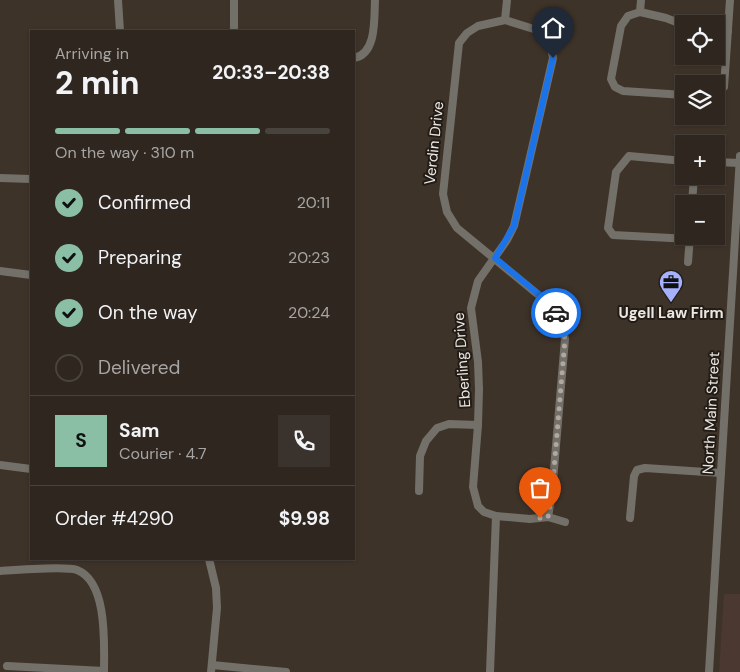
<!DOCTYPE html>
<html lang="en">
<head>
<meta charset="utf-8">
<style>
  body { margin:0; font-family:"DM Sans",sans-serif; background:#3a322c; color:#f1f3f6; height:100vh; display:flex; flex-direction:column; font-size:19px; white-space:nowrap }
  * { box-sizing:border-box; margin:0 }
  p { font-size:16px; color:#a7a5a4 }
  .icon { flex:none; width:28px; height:28px; fill:none; stroke:currentColor; stroke-width:2; stroke-linecap:round; stroke-linejoin:round }
  .map { position:relative; flex:1; overflow:hidden }
  .drawer { position:absolute; left:30px; top:30px; width:325px; height:530px; display:flex; flex-direction:column; background:#2e261f; border-radius:0px; box-shadow:0 1px 4px #0004,0 0 0 1px #49433d }
  .drawer>* { flex:none }
  .controls { position:absolute; left:675px; top:15px; display:grid; gap:10px }
  .controls a { display:grid; place-items:center; width:50px; height:50px; border-radius:0px; background:#2e261f; box-shadow:0 1px 4px #0004,0 0 0 1px #49433d; font-size:25px }
  .pin { position:absolute; display:grid; place-items:center; width:42px; height:42px; color:#fff; margin:-51px -21px; border-radius:50% 50% 50% 0; rotate:-45deg; box-shadow:0 0 5px #0007 }
  .pin .icon { rotate:45deg }
  .courier { position:absolute; display:grid; place-items:center; width:50px; height:50px; margin:-25px; border:4px solid #1a73e8; border-radius:50%; background:#fff; color:#222; box-shadow:0 1px 6px #0007 }
  .headline em { font-style:normal; font-weight:700 }
  .headline div { display:flex; flex-direction:column-reverse }
  .headline { display:flex; align-items:center; justify-content:space-between; height:85px; padding:0 25px }
  h1 { font-size:32px; font-weight:700; line-height:38px }
  .bar { display:grid; grid-template-columns:repeat(4,1fr); gap:8px 5px; align-content:center; height:60px; padding:0 25px }
  .bar i { height:6px; border-radius:4px; background:#49433d }
  .bar .selected { background:#8abfa5 }
  .bar p { grid-column:span 4 }
  .line { display:flex; align-items:center; gap:12px; padding:0 25px; border-top:1px solid #49433d }
  .line div { flex:1 }
  .round { display:grid; place-items:center; flex:none; width:52px; height:52px; border-radius:0px; background:#3a322c }
  ol { padding:0 25px; list-style:none }
  li { display:flex; align-items:center; gap:15px; height:55px }
  li p { margin-inline-start:auto }
  li .icon { padding:5px; border-radius:50%; background:#8abfa5; color:#111; stroke-width:4 }
  li:last-child { color:#a7a5a4 }
  li i { width:28px; height:28px; border:2px solid #49433d; border-radius:50% }
  .map>svg:first-child { display:block }
  .commercial { fill:#4b3830 }
  .lines { fill:none; stroke-linecap:round; stroke-linejoin:round }
  .minor { stroke:#737069; stroke-width:8 }
  .done { stroke:#b0a8a0; stroke-width:5; stroke-dasharray:0 9 }
  .route { stroke:#1a73e8; stroke-width:6 }
  .labels { text-anchor:middle; dominant-baseline:central; stroke-width:4; stroke-linejoin:round; paint-order:stroke }
  .street-label { font-size:15px; fill:#eee7e0; stroke:#211c17 }
  .poi-label { font-size:15px; font-weight:bold; fill:#eee7e0; stroke:#211c17 }
</style>
</head>
<body>
<div class="map">
<svg width="740" height="672" viewBox="0 0 740 672">
  <rect width="100%" height="100%" fill="#3e3329"/>
  <polygon class="commercial" points="724,594 740,594 740,672 719,672"/>
  <g class="lines">
    <g class="minor">
      <polyline points="118,0 120,31"/>
      <polyline points="234,0 234,31"/>
      <polyline points="641,0 640,12 628,16 621,26 611,79 615,87 623,91 684,95"/>
      <polyline points="640,12 666,18 684,25"/>
      <polyline points="505,20 507,0"/>
      <polyline points="716,31 728,31"/>
      <path d="M 354,58 C 377,54 374,18 375,0"/>
      <polyline points="716,95 724,87 730,0"/>
      <polyline points="684,161 629,156 616,172 608,228 613,235 690,239"/>
      <polyline points="716,162 740,163"/>
      <polyline points="0,178 31,179"/>
      <polyline points="692,204 694,176"/>
      <polyline points="688,262 690,236"/>
      <polyline points="0,271 31,275"/>
      <polyline points="0,465 31,469"/>
      <polyline points="419,491 420,456 426,441 437,428 449,424 478,425"/>
      <polyline points="496,516 530,519 548,517 565,522"/>
      <polyline points="630,518 634,476 637,470 645,468 721,473"/>
      <polyline points="209,559 216,588 217,608 211,672"/>
      <path d="M 0,571 C 14,570 66,566 77,570 C 108,582 104,645 104,672"/>
      <polyline points="212,665 286,672"/>
      <polyline points="7,666 104,671"/>
      <polyline points="490,672 496,516 484,512 478,506 473,487 478,425 479,389 478,362 471,308 478,281 507,240 514,226 553,58 550,42 537,30 505,20 478,26 467,33 459,43 443,194 447,212 457,228 547,302 560,318 565,339 552,493 548,517"/>
      <polyline points="709,672 740,156"/>
    </g>
  </g>
  <g class="lines">
    <polyline class="done" points="540,518 548,517 552,493 565,339 560,318 556,313"/>
    <polyline class="route" points="553,58 514,226 495,258 548,302 556,313"/>
  </g>
  <defs>
    <g id="office-pin" transform="scale(1.25)"><path d="M0 17L-7.5 6A9.5 9.5 0 1 1 7.5 6Z" fill="#a6b1fc" stroke="#211c17"/><path d="M-6-3h4V-5.5h4V-3h4V5H-6ZM-1-4.5V-3h2v-1.5ZM-6 0V1H6V0Z" fill="#111"/></g>
  </defs>
  <g fill-rule="evenodd">
    <use href="#office-pin" x="671" y="282"/>
  </g>
  <g class="labels">
    <g class="street-label">
      <text transform="translate(434 143) rotate(-84)">Verdin Drive</text>
      <text transform="translate(462 360) rotate(-94)">Eberling Drive</text>
      <text transform="translate(711 413) rotate(-87)">North Main Street</text>
    </g>
    <g class="poi-label">
      <text x="671" y="313">Ugell Law Firm</text>
    </g>
  </g>
</svg>
<div class="controls">
<a><svg class="icon" aria-label="locate" viewBox="0 0 24 24"><circle cx="12" cy="12" r="6"/><path d="M12 2v4M12 18v4M2 12h4M18 12h4"/></svg></a>
<a><svg class="icon" aria-label="layers" viewBox="0 0 24 24"><path d="M12 4l9 5-9 5-9-5zM3 14l9 5 9-5"/></svg></a>
<a>+</a>
<a>−</a>
</div>
<div class="pin" style="left:540px;top:518px;background:#ea580c"><svg class="icon" aria-label="bag" viewBox="0 0 24 24"><path d="M5 8h14l-1 12H6zM9 8a3 3 0 0 1 6 0"/></svg></div>
<div class="pin" style="left:553px;top:58px;background:#1f2937"><svg class="icon" aria-label="home" viewBox="0 0 24 24"><path d="M3 11l9-7 9 7M6 9v11h12V9"/></svg></div>
<div class="courier" style="left:556px;top:313px"><svg class="icon" aria-label="car" viewBox="0 0 24 24"><path d="M5 17H2v-5l4-1 3-4h7l3 4 3 1v5h-3M9 17h6M6 11h13"/><circle cx="7" cy="17" r="2"/><circle cx="17" cy="17" r="2"/></svg></div>
<section class="drawer">
<div class="headline"><div><h1>2 min</h1><p>Arriving in</p></div><em>20:33–20:38</em></div>
<div class="bar"><i class="selected"></i><i class="selected"></i><i class="selected"></i><i></i><p>On the way · 310 m</p></div>
<ol>
<li><svg class="icon" aria-label="check" viewBox="0 0 24 24"><path d="M5 12l5 5 9-10"/></svg>Confirmed<p>20:11</p></li>
<li><svg class="icon" aria-label="check" viewBox="0 0 24 24"><path d="M5 12l5 5 9-10"/></svg>Preparing<p>20:23</p></li>
<li><svg class="icon" aria-label="check" viewBox="0 0 24 24"><path d="M5 12l5 5 9-10"/></svg>On the way<p>20:24</p></li>
<li><i></i>Delivered</li>
</ol>
<div class="line" style="height:90px"><b class="round" style="background:#8abfa5;color:#111">S</b><div><b>Sam</b><p>Courier · 4.7</p></div><a class="round"><svg class="icon" aria-label="phone" viewBox="0 0 24 24"><path d="M5 4h4l2 5-3 2q2 4 5 5l2-3 5 2v4C11 20 4 13 5 4z"/></svg></a></div>
<div class="line" style="height:65px"><div>Order #4290</div><b>$9.98</b></div>
</section>
</div>
</body>
</html>
